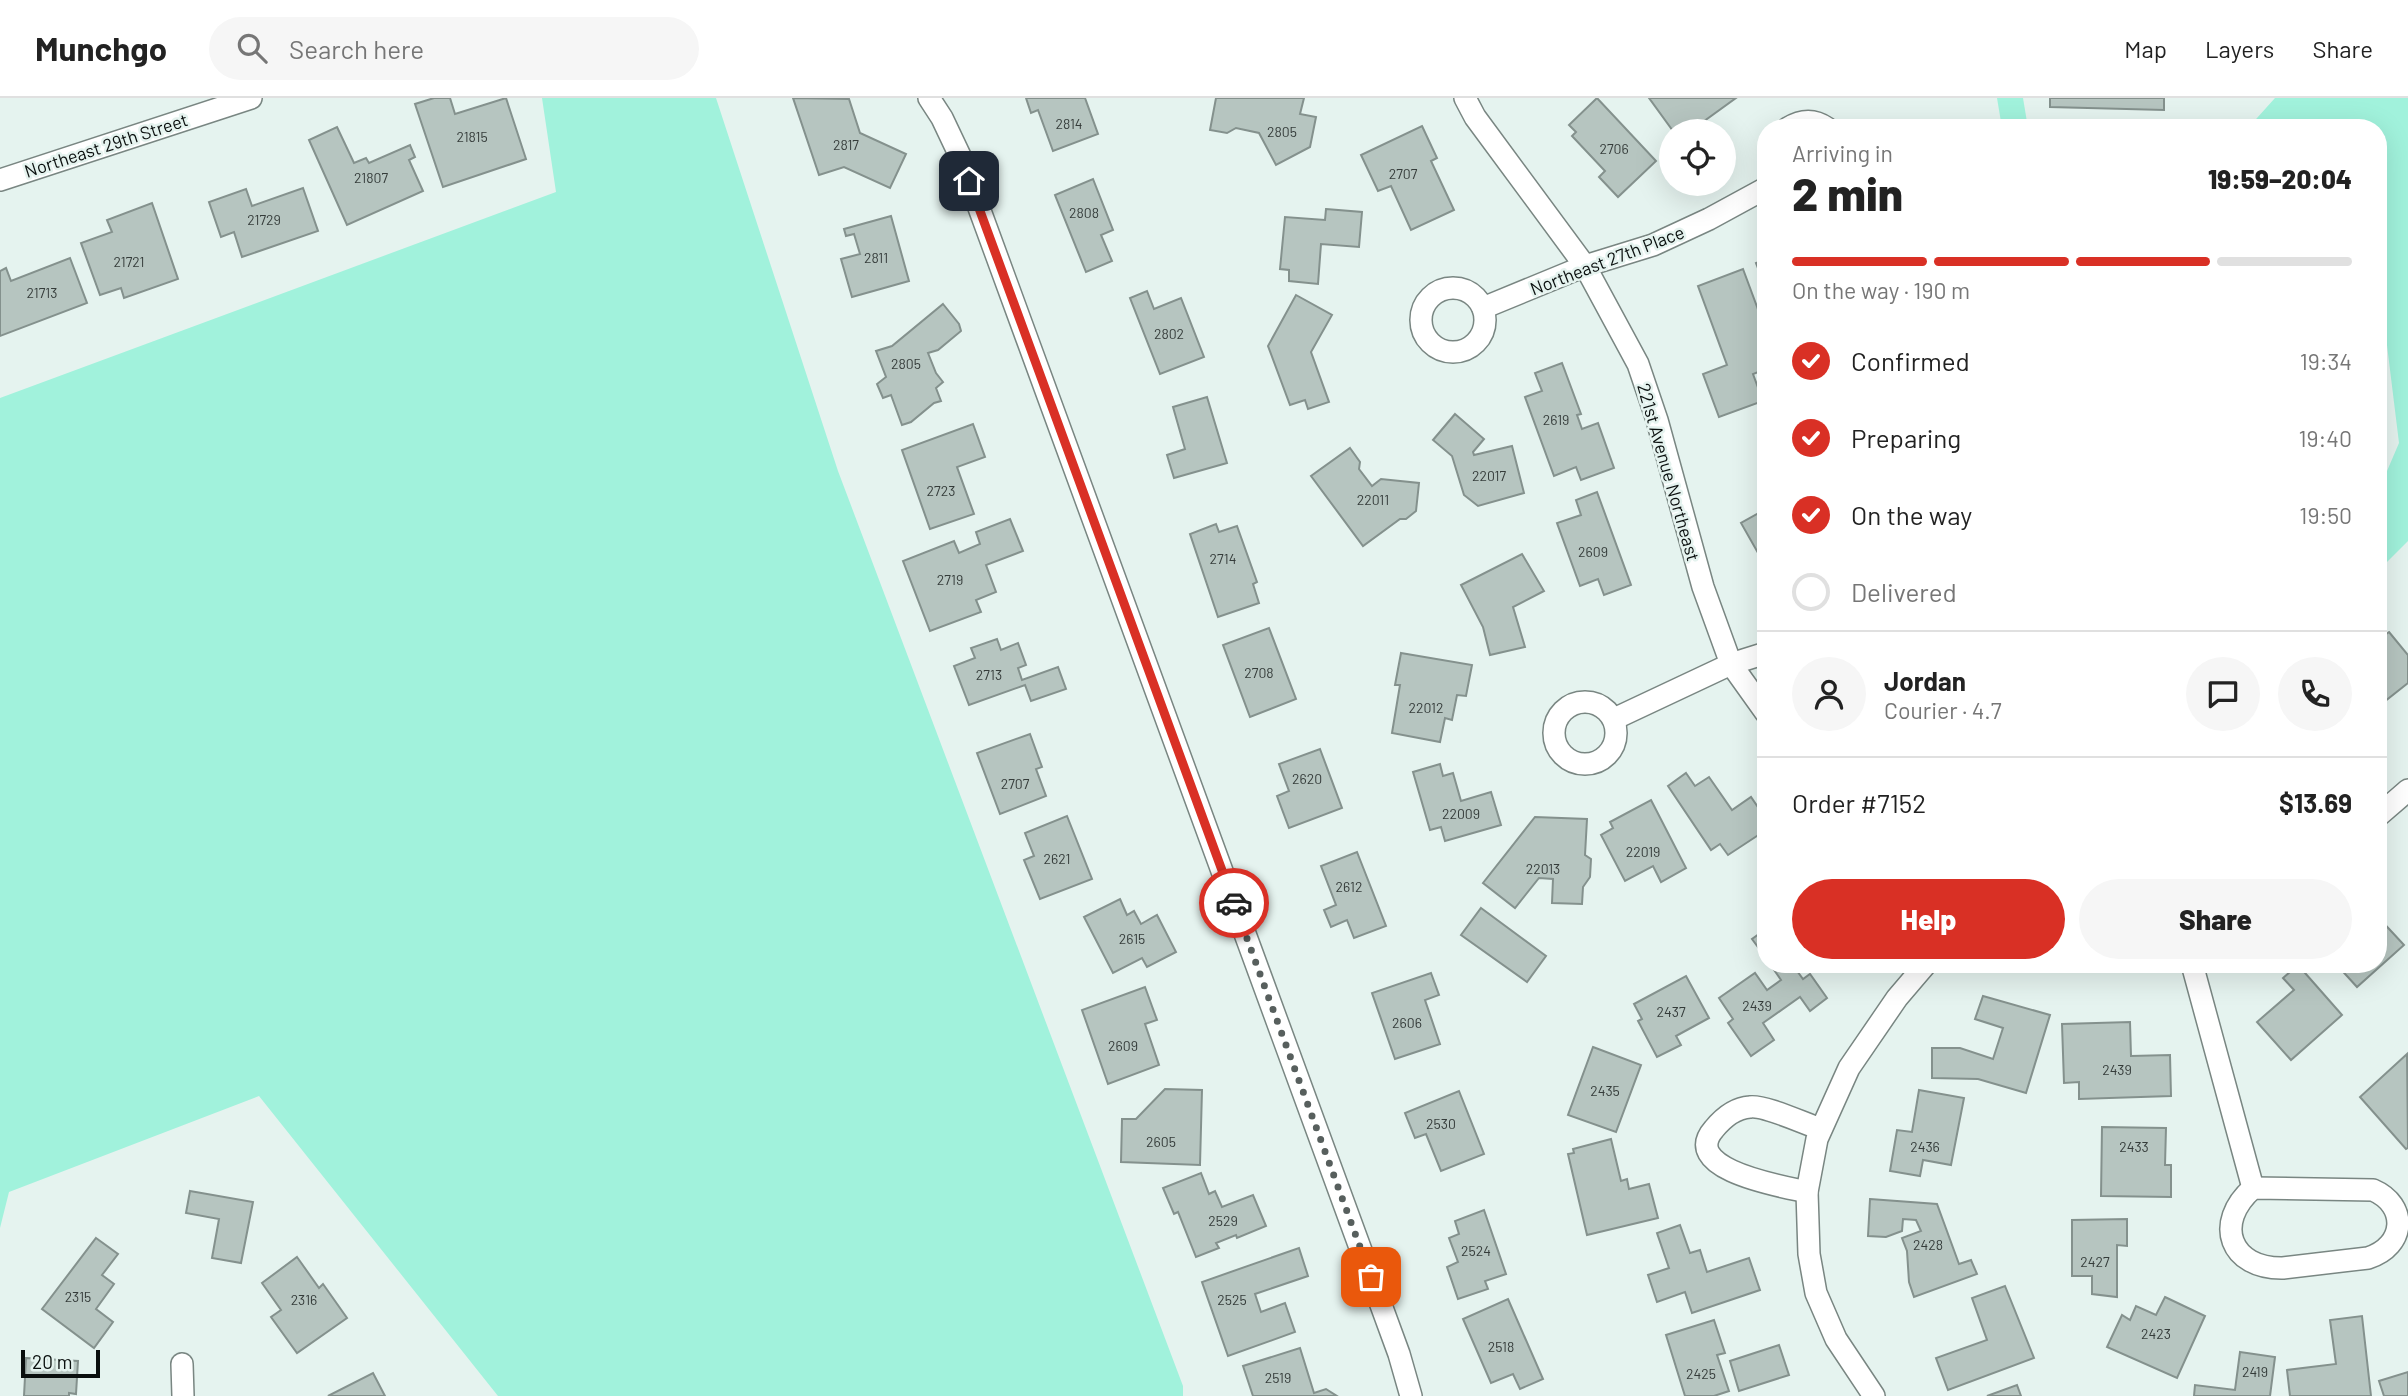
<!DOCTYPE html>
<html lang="en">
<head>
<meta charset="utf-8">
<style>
  body { margin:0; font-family:Barlow,sans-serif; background:#f6f6f6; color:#222; height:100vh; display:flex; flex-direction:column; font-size:26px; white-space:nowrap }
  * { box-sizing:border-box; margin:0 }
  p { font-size:23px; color:#767676 }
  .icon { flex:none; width:38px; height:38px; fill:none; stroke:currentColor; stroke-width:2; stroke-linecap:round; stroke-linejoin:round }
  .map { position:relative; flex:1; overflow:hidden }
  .panel { position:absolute; left:1757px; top:21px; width:630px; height:854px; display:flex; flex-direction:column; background:#fff; border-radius:28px; box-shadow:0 7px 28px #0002 }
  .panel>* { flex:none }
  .controls { position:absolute; left:1659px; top:21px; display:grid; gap:14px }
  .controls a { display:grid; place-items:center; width:77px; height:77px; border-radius:50%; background:#fff; box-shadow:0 7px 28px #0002; font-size:35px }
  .scale { position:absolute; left:21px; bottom:18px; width:79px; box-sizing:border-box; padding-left:7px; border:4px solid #0a0f0e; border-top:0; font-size:19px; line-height:24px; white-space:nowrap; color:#0a0f0e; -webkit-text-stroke:5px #e5f3ef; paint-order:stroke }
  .pin { position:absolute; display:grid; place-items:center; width:60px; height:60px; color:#fff; margin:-30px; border-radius:14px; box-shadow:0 4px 10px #0006 }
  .courier { position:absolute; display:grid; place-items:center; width:70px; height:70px; margin:-35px; border:5px solid #d93025; border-radius:50%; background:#fff; color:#222; box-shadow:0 2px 9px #0007 }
  .headline em { font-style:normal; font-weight:800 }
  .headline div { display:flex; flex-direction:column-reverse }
  .headline { display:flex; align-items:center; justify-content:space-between; height:119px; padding:0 35px }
  h1 { font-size:46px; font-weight:800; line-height:52px }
  .bar { display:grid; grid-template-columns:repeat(4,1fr); gap:10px 7px; align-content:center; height:84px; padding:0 35px }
  .bar i { height:9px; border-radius:5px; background:#e0e0e0 }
  .bar .selected { background:#d93025 }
  .bar p { grid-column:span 4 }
  .line { display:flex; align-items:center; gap:18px; padding:0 35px; border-top:2px solid #e0e0e0 }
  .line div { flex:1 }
  .round { display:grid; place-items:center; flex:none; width:74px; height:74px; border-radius:37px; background:#f6f6f6 }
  ol { padding:0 35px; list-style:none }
  li { display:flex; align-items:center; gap:21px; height:77px }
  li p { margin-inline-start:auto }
  li .icon { padding:7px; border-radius:50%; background:#d93025; color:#fff; stroke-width:4 }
  li:last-child { color:#767676 }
  li i { width:38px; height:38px; border:4px solid #e0e0e0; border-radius:50% }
  .button { display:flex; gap:14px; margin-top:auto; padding:14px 35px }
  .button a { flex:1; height:80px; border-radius:42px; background:#d93025; color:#fff; font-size:28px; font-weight:800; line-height:80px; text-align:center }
  .button a+a { background:#f6f6f6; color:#222 }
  header { display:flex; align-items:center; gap:42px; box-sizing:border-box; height:98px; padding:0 35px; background:#fff; border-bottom:2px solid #e0e0e0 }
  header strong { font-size:33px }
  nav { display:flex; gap:38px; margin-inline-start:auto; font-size:24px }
  .search { width:490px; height:63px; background:#f6f6f6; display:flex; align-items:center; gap:18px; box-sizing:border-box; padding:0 24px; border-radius:38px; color:#767676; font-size:26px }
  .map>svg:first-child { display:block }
  .green { fill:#a1f2dc }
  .building { fill:#b6c5c0; stroke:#84918d; stroke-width:2 }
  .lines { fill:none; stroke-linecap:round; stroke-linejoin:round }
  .minor-casing { stroke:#798682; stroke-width:24 }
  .minor { stroke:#fff; stroke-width:21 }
  .done { stroke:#575f5d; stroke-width:7; stroke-dasharray:0 12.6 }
  .route { stroke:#d93025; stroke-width:9 }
  .labels { text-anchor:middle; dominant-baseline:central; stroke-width:5; stroke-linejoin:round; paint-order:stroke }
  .number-label { font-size:14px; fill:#353c3a }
  .street-label { font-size:18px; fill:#0a0f0e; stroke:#e5f3ef }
</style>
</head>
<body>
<header>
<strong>Munchgo</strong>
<div class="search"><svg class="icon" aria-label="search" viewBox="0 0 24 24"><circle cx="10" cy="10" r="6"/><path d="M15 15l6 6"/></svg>Search here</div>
<nav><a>Map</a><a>Layers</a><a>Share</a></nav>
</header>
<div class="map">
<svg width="2408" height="1298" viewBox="0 0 2408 1298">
  <rect width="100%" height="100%" fill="#e5f3ef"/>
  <g class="green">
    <polygon points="542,0 716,0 838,373 1183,1288 1183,1298 498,1298 259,998 9,1094 0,1130 0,300 556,94"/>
    <polygon points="1997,0 2023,0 2028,30 2002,30"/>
    <polygon points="2275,0 2408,0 2408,443 2378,473 2378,394 2399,345 2385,231 2378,219 2378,30 2248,30"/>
  </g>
  <g class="building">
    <polygon points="434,0 450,0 455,16 506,0 526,61 443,89 415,6"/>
    <polygon points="793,0 849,1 860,35 906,56 890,90 844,69 819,77"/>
    <polygon points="1026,0 1085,0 1098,36 1053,53 1038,12 1031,15"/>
    <polygon points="1216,0 1304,0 1300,16 1316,19 1310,49 1276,67 1259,35 1236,30 1227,35 1210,32"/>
    <polygon points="1597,0 1656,63 1618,99 1599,79 1605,73 1572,38 1576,34 1569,27"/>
    <polygon points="1649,0 1736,0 1696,29 1699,33 1673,33"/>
    <polygon points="2050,0 2164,0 2164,12 2050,9"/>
    <polygon points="1422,28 1437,60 1431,63 1454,112 1411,132 1391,88 1378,93 1361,57"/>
    <polygon points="337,29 354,65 366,60 369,65 410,47 415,59 409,62 423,93 347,127 309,42"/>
    <polygon points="1093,81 1113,132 1101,137 1112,163 1086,174 1055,97"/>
    <polygon points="303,90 318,133 242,159 234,134 221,139 209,104 246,91 252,108"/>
    <polygon points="152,105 178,181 124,200 121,190 100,197 81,145 112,134 107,122"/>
    <polygon points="1326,111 1362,114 1359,149 1321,146 1318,186 1289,183 1289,172 1280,171 1285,119 1325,122"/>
    <polygon points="891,118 909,183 852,199 841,161 860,156 854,136 846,138 844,131"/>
    <polygon points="70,160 87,205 0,238 0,173 6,170 11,183"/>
    <polygon points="1766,161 1766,191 1756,165"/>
    <polygon points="1743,171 1766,233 1766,271 1753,276 1763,303 1719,319 1703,276 1727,267 1698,188"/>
    <polygon points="1147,193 1154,211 1181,200 1204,259 1160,276 1130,200"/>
    <polygon points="1296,197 1332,217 1311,254 1329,304 1308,311 1305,302 1290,307 1268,248"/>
    <polygon points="943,206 959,226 961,233 938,252 928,255 936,275 943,284 936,290 941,303 934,305 911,324 902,327 891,297 883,300 877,286 886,279 876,253 892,248"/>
    <polygon points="1562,265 1581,316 1577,317 1582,331 1598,325 1614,370 1581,382 1576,369 1554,378 1525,299 1542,293 1535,275"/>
    <polygon points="1207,299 1227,365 1174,380 1167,357 1185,351 1173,309"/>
    <polygon points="1455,316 1484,341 1473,354 1474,357 1512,348 1524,395 1478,408 1464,397 1452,358 1433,342"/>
    <polygon points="973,326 985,359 957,369 974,416 930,431 902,352"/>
    <polygon points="1350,350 1360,364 1359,371 1372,388 1381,381 1419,385 1416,413 1406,421 1400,421 1363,448 1311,378"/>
    <polygon points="1597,394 1631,487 1604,497 1598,481 1580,488 1557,425 1581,417 1576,402"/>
    <polygon points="1766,411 1766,469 1741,425"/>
    <polygon points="1010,421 1023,453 986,467 996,494 976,502 981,514 930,533 903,463 954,443 959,455 980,446 976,434"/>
    <polygon points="1216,426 1219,434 1237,428 1257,484 1253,486 1259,505 1218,519 1190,436"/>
    <polygon points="1522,456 1544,493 1513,509 1525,549 1490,557 1483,529 1461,487"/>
    <polygon points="1269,530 1296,601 1250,619 1223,547"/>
    <polygon points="2389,534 2408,557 2408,585 2379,608 2384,614 2378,619 2378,542"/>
    <polygon points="997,541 1001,552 1018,545 1026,567 1018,570 1022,582 1058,569 1066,591 1031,603 1025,587 969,607 954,568 975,560 971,550"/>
    <polygon points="1401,555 1472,567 1466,598 1457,597 1452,622 1445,620 1440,644 1392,635 1400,587 1395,587"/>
    <polygon points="1030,636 1042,669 1036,671 1046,698 1000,716 977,655"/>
    <polygon points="1320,651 1342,710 1289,730 1277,698 1289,693 1279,666"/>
    <polygon points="1440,666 1443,678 1453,675 1461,703 1491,694 1501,727 1445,743 1441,729 1430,732 1413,674"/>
    <polygon points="1686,675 1695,688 1709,679 1732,712 1751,699 1766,721 1766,732 1728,757 1720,746 1711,752 1668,688"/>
    <polygon points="1651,702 1686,770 1661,784 1653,768 1625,783 1601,737 1613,730 1610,724"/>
    <polygon points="1067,718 1092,781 1040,801 1024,762 1034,758 1025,735"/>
    <polygon points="1535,719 1587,721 1585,757 1591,761 1590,779 1583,789 1582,806 1552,805 1553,781 1539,780 1515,810 1483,785"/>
    <polygon points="1357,754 1386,828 1354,840 1347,822 1331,829 1324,812 1336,807 1321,768"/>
    <polygon points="1120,801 1127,817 1134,813 1141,826 1157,817 1176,854 1147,869 1142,860 1113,875 1084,819"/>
    <polygon points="1481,810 1546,858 1527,884 1461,837"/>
    <polygon points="2378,819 2404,847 2357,889 2336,866 2378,866"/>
    <polygon points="1766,831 1766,860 1752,841"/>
    <polygon points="1770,866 1792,866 1803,881 1810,876 1827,900 1810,913 1800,899 1763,925 1774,942 1751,958 1728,925 1733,921 1719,900 1755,875 1767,892 1781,882"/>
    <polygon points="2298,867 2342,917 2291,962 2257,924 2294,892 2283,880"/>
    <polygon points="1431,875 1439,897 1425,902 1440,946 1395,961 1372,895"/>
    <polygon points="1686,878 1709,920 1676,938 1681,947 1657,959 1638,923 1642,921 1634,906"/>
    <polygon points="1145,889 1157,922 1145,926 1159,967 1108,986 1082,912"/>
    <polygon points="1983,898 2050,917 2026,995 1978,981 1932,980 1932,950 1960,950 1993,961 2003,930 1975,921"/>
    <polygon points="2130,924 2131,958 2170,957 2171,998 2079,1001 2079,984 2064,985 2062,926"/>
    <polygon points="1593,949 1641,967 1616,1034 1568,1017"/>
    <polygon points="2407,956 2408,1050 2406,1051 2360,999"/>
    <polygon points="1165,991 1202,992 1200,1067 1121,1064 1122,1021 1136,1021"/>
    <polygon points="1919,992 1964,1000 1951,1067 1923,1062 1920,1078 1890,1073 1897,1032 1912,1034"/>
    <polygon points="1459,993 1484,1056 1441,1073 1426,1036 1415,1040 1405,1015"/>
    <polygon points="2102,1029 2166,1030 2165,1067 2171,1067 2171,1099 2101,1098"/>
    <polygon points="1611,1041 1621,1083 1627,1081 1629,1091 1649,1086 1658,1120 1587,1137 1568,1056 1574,1055 1573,1051"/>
    <polygon points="1201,1075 1209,1096 1215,1093 1222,1109 1253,1097 1266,1128 1237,1140 1236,1137 1216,1145 1219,1150 1196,1159 1178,1114 1174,1116 1163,1090"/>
    <polygon points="190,1093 253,1104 241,1165 212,1160 219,1121 186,1115"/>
    <polygon points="1870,1101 1937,1106 1959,1166 1971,1162 1977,1176 1914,1199 1909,1184 1907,1153 1902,1140 1921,1133 1916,1122 1903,1121 1902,1133 1886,1139 1868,1138"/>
    <polygon points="1484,1112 1506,1176 1485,1183 1488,1191 1458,1201 1447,1169 1458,1164 1449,1140 1459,1136 1455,1123"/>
    <polygon points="2127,1121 2127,1148 2117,1147 2117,1199 2092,1196 2092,1178 2072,1178 2072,1122"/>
    <polygon points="1680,1127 1690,1155 1700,1152 1707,1174 1749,1160 1760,1192 1692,1215 1685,1194 1657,1204 1648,1177 1669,1170 1657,1135"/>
    <polygon points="96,1140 118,1156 102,1177 114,1186 96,1211 113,1224 94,1250 42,1211"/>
    <polygon points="1299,1150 1308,1178 1255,1196 1261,1214 1285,1205 1295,1234 1228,1258 1202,1184"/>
    <polygon points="297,1159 319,1190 323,1186 347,1220 297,1255 271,1219 281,1212 262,1185"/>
    <polygon points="2005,1188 2034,1260 1948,1292 1936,1260 1987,1242 1972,1200"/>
    <polygon points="2165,1199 2205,1218 2177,1280 2107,1249 2122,1217 2130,1222 2136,1208 2156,1217"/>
    <polygon points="1508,1201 1543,1281 1520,1291 1513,1276 1491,1285 1463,1221"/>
    <polygon points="2362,1218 2371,1298 2290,1298 2287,1272 2336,1266 2330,1222"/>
    <polygon points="1714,1222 1725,1255 1717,1257 1729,1293 1714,1298 1685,1298 1666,1237"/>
    <polygon points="1779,1247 1789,1277 1739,1293 1730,1263"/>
    <polygon points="1300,1250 1314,1295 1326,1291 1337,1298 1253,1298 1243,1268"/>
    <polygon points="2240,1254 2275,1259 2270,1298 2194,1298 2195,1287 2235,1292"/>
    <polygon points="26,1260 78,1263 76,1296 69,1295 69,1298 24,1298"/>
    <polygon points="2408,1274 2408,1298 2384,1298 2379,1283"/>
    <polygon points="373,1275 385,1298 328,1298"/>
    <polygon points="2017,1287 2021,1298 1987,1298"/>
  </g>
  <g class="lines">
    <g class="minor-casing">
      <g id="minor">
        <polyline points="929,0 942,20 960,58 1399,1256 1411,1298"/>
        <polyline points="1465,0 1475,19 1585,168 1638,266 1657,322 1703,489 1731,566 1766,615"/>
        <path d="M 1788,30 C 1801,22 1814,21 1827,30"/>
        <polyline points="0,82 251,0"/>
        <circle cx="1453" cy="222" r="32"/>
        <polyline points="1483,210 1585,168 1653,147 1709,121 1766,90"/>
        <circle cx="1585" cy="635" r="31"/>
        <polyline points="1614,621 1731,566 1766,555"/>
        <polyline points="2378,718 2408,692"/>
        <polyline points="2192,866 2253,1090"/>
        <path d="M 2253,1090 L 2373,1092 C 2408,1107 2406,1148 2368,1160 L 2283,1170 C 2230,1171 2213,1125 2253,1090 Z"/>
        <path d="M 1807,1094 C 1786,1089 1678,1072 1714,1031 C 1723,1020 1735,1010 1750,1009 C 1765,1007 1805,1026 1821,1031"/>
        <polyline points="182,1266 183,1298"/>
        <polyline points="1874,1298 1836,1241 1816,1195 1809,1156 1807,1094 1817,1041 1849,970 1897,900 1926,866"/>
      </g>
    </g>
    <use href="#minor" class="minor"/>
  </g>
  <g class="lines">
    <polyline class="done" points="1234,805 1371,1179"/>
    <polyline class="route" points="969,83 1234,805"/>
  </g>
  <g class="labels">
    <g class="number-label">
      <text x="1069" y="25">2814</text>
      <text x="1282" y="33">2805</text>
      <text x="472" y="38">21815</text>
      <text x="846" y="46">2817</text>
      <text x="1614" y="50">2706</text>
      <text x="1403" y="75">2707</text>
      <text x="371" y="79">21807</text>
      <text x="1084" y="114">2808</text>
      <text x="264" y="121">21729</text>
      <text x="876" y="159">2811</text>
      <text x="129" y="163">21721</text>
      <text x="42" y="194">21713</text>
      <text x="1169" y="235">2802</text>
      <text x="906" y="265">2805</text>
      <text x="1556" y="321">2619</text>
      <text x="1489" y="377">22017</text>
      <text x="941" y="392">2723</text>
      <text x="1373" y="401">22011</text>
      <text x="1593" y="453">2609</text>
      <text x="1223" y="460">2714</text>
      <text x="950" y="481">2719</text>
      <text x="1259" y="574">2708</text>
      <text x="989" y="576">2713</text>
      <text x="1426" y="609">22012</text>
      <text x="1307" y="680">2620</text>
      <text x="1015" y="685">2707</text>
      <text x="1461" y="715">22009</text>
      <text x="1643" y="753">22019</text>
      <text x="1057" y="760">2621</text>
      <text x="1543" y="770">22013</text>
      <text x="1349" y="788">2612</text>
      <text x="1132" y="840">2615</text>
      <text x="1757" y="907">2439</text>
      <text x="1671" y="913">2437</text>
      <text x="1407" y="924">2606</text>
      <text x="1123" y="947">2609</text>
      <text x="2117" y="971">2439</text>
      <text x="1605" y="992">2435</text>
      <text x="1441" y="1025">2530</text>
      <text x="1161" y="1043">2605</text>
      <text x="1925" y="1048">2436</text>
      <text x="2134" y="1048">2433</text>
      <text x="1223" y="1122">2529</text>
      <text x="1928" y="1146">2428</text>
      <text x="1476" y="1152">2524</text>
      <text x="2095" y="1163">2427</text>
      <text x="78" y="1198">2315</text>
      <text x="304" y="1201">2316</text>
      <text x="1232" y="1201">2525</text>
      <text x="2156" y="1235">2423</text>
      <text x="1501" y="1248">2518</text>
      <text x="2255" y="1273">2419</text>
      <text x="1701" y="1275">2425</text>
      <text x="1278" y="1279">2519</text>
    </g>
    <g class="street-label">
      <text transform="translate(106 47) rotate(-18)">Northeast 29th Street</text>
      <text transform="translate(1607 162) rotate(-21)">Northeast 27th Place</text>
      <text transform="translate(1669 374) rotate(74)">221st Avenue Northeast</text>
    </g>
  </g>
</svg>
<div class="controls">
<a><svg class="icon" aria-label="locate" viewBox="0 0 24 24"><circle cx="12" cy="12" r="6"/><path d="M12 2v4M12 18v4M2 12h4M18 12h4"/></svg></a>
</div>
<div class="scale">20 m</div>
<div class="pin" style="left:1371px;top:1179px;background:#ea580c"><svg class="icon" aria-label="bag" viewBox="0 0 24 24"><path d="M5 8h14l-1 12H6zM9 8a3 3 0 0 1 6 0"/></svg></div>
<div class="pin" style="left:969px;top:83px;background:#1f2937"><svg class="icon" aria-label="home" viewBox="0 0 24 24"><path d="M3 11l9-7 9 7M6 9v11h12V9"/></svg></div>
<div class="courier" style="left:1234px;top:805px"><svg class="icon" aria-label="car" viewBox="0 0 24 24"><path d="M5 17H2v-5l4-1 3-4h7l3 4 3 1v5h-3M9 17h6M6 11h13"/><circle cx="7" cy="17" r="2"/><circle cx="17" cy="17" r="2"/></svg></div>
<section class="panel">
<div class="headline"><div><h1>2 min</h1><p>Arriving in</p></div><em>19:59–20:04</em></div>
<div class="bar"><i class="selected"></i><i class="selected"></i><i class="selected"></i><i></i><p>On the way · 190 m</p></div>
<ol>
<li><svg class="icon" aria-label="check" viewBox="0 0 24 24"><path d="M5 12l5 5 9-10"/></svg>Confirmed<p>19:34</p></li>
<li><svg class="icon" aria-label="check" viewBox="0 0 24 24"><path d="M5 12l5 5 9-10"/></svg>Preparing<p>19:40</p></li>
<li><svg class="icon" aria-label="check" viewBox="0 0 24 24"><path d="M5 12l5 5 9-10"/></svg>On the way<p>19:50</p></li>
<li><i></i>Delivered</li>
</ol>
<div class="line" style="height:126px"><a class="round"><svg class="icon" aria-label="person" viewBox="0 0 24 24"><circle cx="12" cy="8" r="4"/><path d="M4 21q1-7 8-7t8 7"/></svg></a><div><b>Jordan</b><p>Courier · 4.7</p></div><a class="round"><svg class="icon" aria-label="chat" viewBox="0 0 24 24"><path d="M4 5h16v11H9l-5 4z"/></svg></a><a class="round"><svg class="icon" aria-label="phone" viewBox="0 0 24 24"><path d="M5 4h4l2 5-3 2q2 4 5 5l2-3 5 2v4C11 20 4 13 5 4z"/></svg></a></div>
<div class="line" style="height:91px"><div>Order #7152</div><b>$13.69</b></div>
<div class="button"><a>Help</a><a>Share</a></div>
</section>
</div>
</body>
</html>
